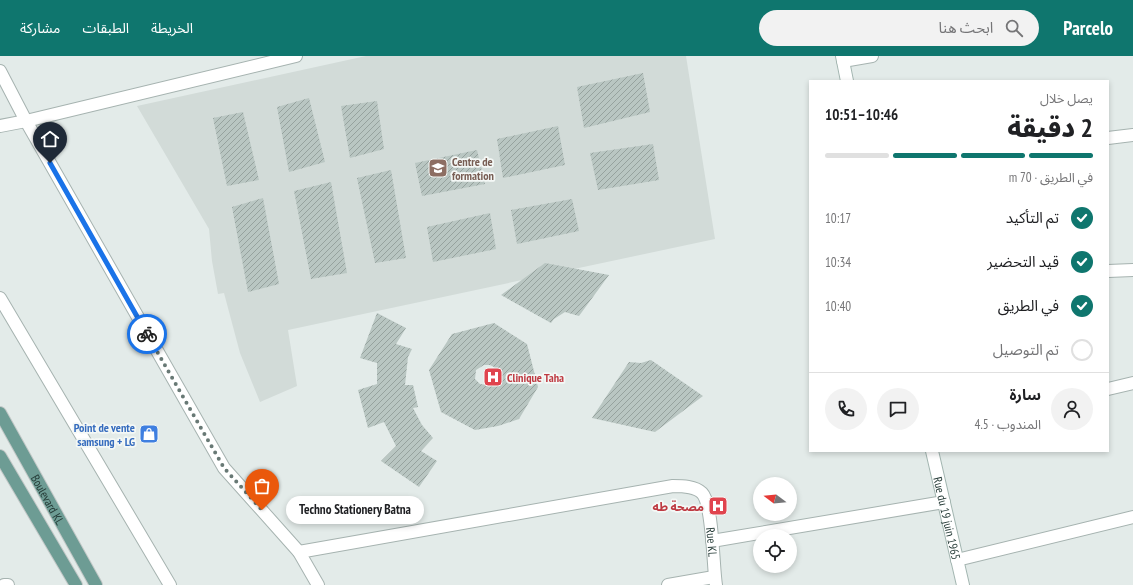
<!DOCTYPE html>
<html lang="ar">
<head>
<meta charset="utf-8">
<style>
  body { margin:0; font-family:"PT Sans Narrow","Noto Sans Arabic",sans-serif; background:#f2f2f2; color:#202124; direction:rtl; height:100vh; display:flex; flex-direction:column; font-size:15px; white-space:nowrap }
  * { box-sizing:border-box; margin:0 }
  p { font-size:13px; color:#757577 }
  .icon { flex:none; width:22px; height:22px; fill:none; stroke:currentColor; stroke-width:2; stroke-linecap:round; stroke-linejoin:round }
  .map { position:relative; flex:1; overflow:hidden; direction:ltr }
  .sheet { position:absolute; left:809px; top:24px; width:300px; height:372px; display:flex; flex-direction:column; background:#fff; border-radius:0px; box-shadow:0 2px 6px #0003; direction:rtl }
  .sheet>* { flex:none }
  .needle { width:26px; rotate:286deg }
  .controls { position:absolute; left:753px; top:421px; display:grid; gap:8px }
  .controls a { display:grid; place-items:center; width:44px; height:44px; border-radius:50%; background:#fff; box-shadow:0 2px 6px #0003; font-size:20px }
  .pin { position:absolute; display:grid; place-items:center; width:34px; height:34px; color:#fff; margin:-41px -17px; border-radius:50% 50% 50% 0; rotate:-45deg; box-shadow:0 0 4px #0007 }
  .pin .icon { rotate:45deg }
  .courier { position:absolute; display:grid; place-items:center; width:40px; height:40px; margin:-20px; border:3px solid #1a73e8; border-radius:50%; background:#fff; color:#222; box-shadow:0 1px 5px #0007 }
  .bubble { position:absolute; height:28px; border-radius:14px; background:#fff; box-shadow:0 2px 6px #0003; font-size:13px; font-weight:800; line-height:28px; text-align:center; direction:rtl }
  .headline em { font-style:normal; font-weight:800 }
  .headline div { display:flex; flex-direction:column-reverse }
  .headline { display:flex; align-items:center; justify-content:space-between; height:68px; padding:0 16px }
  h1 { font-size:26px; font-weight:800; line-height:30px }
  .bar { display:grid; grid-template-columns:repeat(4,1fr); gap:6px 4px; align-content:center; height:48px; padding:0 16px }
  .bar i { height:5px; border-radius:3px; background:#e0e0e0 }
  .bar .current { background:#0f766e }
  .bar p { grid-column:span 4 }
  .line { display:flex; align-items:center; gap:10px; padding:0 16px; border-top:1px solid #e0e0e0 }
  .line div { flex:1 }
  .round { display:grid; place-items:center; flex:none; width:42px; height:42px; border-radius:21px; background:#f2f2f2 }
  ol { padding:0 16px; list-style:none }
  li { display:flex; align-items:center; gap:12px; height:44px }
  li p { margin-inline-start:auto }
  li .icon { padding:4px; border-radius:50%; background:#0f766e; color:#fff; stroke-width:4 }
  li:last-child { color:#757577 }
  li i { width:22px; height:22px; border:2px solid #e0e0e0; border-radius:50% }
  header { display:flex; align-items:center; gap:24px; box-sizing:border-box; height:56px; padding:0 20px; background:#0f766e; color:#fff }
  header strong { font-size:19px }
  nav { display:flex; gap:22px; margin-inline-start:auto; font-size:14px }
  .search { width:280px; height:36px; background:#f2f2f2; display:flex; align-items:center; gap:10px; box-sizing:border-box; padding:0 14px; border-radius:22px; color:#757577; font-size:15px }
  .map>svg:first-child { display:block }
  .built { fill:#d2dbd8 }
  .building { fill:url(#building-hatch); fill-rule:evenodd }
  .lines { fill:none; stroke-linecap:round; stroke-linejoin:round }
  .street-casing { stroke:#a6b3b0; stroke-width:14 }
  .secondary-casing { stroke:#a3b6b1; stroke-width:14 }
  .primary-casing { stroke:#c2c8c7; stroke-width:14 }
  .street { stroke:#fff; stroke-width:12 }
  .secondary { stroke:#fff; stroke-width:12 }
  .primary { stroke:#6d9c94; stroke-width:12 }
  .done { stroke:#687975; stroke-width:4; stroke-dasharray:0 7.2 }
  .route { stroke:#1a73e8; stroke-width:5 }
  .labels { text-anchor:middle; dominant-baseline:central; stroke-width:3.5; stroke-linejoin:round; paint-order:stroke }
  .education-label { font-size:12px; font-weight:bold; fill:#785e54; stroke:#f4f8f6; text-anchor:start }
  .health-label { font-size:12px; font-weight:bold; fill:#be3a42; stroke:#f4f8f6; text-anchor:start }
  .shop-label { font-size:12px; font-weight:bold; fill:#366cbe; stroke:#f4f8f6; text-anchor:end }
  .street-label { font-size:12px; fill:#253b37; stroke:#f4f8f6 }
</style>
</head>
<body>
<header>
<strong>Parcelo</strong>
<div class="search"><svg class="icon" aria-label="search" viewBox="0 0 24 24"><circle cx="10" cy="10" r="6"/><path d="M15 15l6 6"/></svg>ابحث هنا</div>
<nav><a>الخريطة</a><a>الطبقات</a><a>مشاركة</a></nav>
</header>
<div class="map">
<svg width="1133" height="529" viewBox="0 0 1133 529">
  <defs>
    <pattern id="building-hatch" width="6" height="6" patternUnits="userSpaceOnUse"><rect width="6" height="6" fill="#b9c6c2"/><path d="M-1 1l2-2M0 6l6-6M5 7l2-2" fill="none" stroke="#96a29e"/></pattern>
  </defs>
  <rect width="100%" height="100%" fill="#e3ebe9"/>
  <polygon class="built" points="366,0 686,0 715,183 288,274 297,330 260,346 240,297 224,237 218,238 212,205 209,173 137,50"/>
  <g class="building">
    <polygon points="643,17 650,56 584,72 577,31"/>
    <polygon points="309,42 325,106 289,116 277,51"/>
    <polygon points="377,45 384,93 350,102 341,50"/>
    <polygon points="243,56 259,124 227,130 213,62"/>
    <polygon points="558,70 565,109 503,122 497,83"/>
    <polygon points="653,88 659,124 598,134 590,97"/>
    <polygon points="477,94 485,128 422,140 415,107"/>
    <polygon points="391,114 406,202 375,207 357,122"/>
    <polygon points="331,126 347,217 311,223 294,135"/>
    <polygon points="263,142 279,228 248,236 232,151"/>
    <polygon points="572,143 579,175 517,188 511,154"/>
    <polygon points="490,157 496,193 433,206 427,171"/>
    <polygon points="545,207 609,219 579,260 565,256 554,263 551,267 501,239"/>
    <polygon points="377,257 406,272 396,288 412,293 408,301 405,329 413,329 418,351 413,352 422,369 433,382 421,395 437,405 419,431 381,405 396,390 384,366 368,372 358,334 377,328 377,307 360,302"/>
    <path d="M 494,267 L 527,288 L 538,331 L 519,363 L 498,370 L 475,374 L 441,356 L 429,314 L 452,278 ZM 484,309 L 490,309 L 494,311 L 496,316 L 497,321 L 495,325 L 487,329 L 480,328 L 475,323 L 476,314 Z"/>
    <polygon points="651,304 703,340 655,376 592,362 629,306 641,307"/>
  </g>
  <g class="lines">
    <g class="street-casing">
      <g id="street">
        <polyline points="843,5 872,0"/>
        <polyline points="0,15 26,65 224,412 299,496 318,529"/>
        <polyline points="0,70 26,65 296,0"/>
        <polyline points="1108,82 1133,79"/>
        <polyline points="1108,215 1133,214"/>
        <polyline points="0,242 170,529"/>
        <polyline points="1108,333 1133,327"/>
        <polyline points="712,485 944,446"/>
        <path id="s1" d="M 299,496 L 673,430 C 682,430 695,430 702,437 C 713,448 713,512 716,529"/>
        <polyline points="957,504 1133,461"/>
        <polyline points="4,529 8,529"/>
        <polyline points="668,529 714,521"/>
      </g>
    </g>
    <g class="secondary-casing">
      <g id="secondary">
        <polyline points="842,0 847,25"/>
        <path id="s2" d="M 932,395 L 963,529"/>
      </g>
    </g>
    <g class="primary-casing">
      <g id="primary">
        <path id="s3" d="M 0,357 L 96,529"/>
        <polyline points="0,400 76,529"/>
      </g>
    </g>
    <use href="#street" class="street"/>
    <use href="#secondary" class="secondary"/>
    <use href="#primary" class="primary"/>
  </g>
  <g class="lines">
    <polyline class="done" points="147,278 224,412 262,454"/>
    <polyline class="route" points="50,107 147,278"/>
  </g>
  <defs>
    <g id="university-square" transform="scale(1)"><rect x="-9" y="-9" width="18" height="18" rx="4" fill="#8d6e63" stroke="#f4f8f6"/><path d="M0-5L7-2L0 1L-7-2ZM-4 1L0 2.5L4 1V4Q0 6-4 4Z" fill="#fff"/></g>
    <g id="hospital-square" transform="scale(1)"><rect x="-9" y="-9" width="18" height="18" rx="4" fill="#e0444e" stroke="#f4f8f6"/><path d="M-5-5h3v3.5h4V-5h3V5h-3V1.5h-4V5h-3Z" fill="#fff"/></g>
    <g id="shop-square" transform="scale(1)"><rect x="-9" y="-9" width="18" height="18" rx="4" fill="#3f7fe0" stroke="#f4f8f6"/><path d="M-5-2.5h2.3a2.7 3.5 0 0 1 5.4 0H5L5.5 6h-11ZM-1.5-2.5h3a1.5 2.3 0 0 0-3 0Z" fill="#fff"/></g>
  </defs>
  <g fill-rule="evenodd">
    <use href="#university-square" x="438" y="112"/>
    <use href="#hospital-square" x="493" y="321"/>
    <use href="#shop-square" x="149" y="378"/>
    <use href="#hospital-square" x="718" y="450"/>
  </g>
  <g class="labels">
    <g class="education-label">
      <text x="452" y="105">Centre de<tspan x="452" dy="14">formation</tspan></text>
    </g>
    <g class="health-label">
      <text x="507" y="321">Clinique Taha</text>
      <text x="704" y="450" text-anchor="end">مصحة طه</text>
    </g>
    <g class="shop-label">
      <text x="135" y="371">Point de vente<tspan x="135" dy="14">samsung + LG</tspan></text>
    </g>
    <g class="street-label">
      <text stroke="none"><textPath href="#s3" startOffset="99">Boulevard KL</textPath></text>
      <text stroke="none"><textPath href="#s2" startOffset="69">Rue du 19 juin 1965</textPath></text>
      <text stroke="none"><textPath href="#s1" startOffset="461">Rue KL</textPath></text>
    </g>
  </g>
</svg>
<div class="controls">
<a><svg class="needle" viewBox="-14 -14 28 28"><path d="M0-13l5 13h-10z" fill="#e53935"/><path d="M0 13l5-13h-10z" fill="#757577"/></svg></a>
<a><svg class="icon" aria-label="locate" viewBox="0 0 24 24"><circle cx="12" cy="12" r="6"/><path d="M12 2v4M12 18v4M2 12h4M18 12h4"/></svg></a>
</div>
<div class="pin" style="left:262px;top:454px;background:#ea580c"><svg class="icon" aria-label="bag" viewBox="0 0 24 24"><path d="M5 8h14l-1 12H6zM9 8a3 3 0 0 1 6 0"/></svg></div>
<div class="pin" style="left:50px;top:107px;background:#1f2937"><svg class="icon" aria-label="home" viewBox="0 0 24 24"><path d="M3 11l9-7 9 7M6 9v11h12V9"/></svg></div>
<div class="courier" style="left:147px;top:278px"><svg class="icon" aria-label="bike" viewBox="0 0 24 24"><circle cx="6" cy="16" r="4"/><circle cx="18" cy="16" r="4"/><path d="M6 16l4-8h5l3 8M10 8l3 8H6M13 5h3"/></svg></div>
<div class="bubble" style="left:286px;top:440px;width:138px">Techno Stationery Batna</div>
<section class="sheet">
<div class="headline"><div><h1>2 دقيقة</h1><p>يصل خلال</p></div><em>10:46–10:51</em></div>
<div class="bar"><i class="current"></i><i class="current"></i><i class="current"></i><i></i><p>في الطريق · 70 m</p></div>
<ol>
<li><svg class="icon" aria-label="check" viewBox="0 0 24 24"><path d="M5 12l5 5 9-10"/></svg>تم التأكيد<p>10:17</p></li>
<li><svg class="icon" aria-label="check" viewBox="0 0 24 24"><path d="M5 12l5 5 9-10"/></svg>قيد التحضير<p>10:34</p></li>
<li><svg class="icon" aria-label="check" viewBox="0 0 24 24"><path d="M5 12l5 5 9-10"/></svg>في الطريق<p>10:40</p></li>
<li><i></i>تم التوصيل</li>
</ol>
<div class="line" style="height:72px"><a class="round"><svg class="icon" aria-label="person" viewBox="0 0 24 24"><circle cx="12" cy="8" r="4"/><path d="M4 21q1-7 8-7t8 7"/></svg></a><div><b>سارة</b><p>المندوب · 4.5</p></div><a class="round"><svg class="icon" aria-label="chat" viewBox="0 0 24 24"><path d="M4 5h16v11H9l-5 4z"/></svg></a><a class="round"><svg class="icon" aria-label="phone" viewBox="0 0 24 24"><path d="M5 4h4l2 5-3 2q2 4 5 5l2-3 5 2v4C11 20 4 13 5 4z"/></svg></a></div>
</section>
</div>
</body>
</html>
